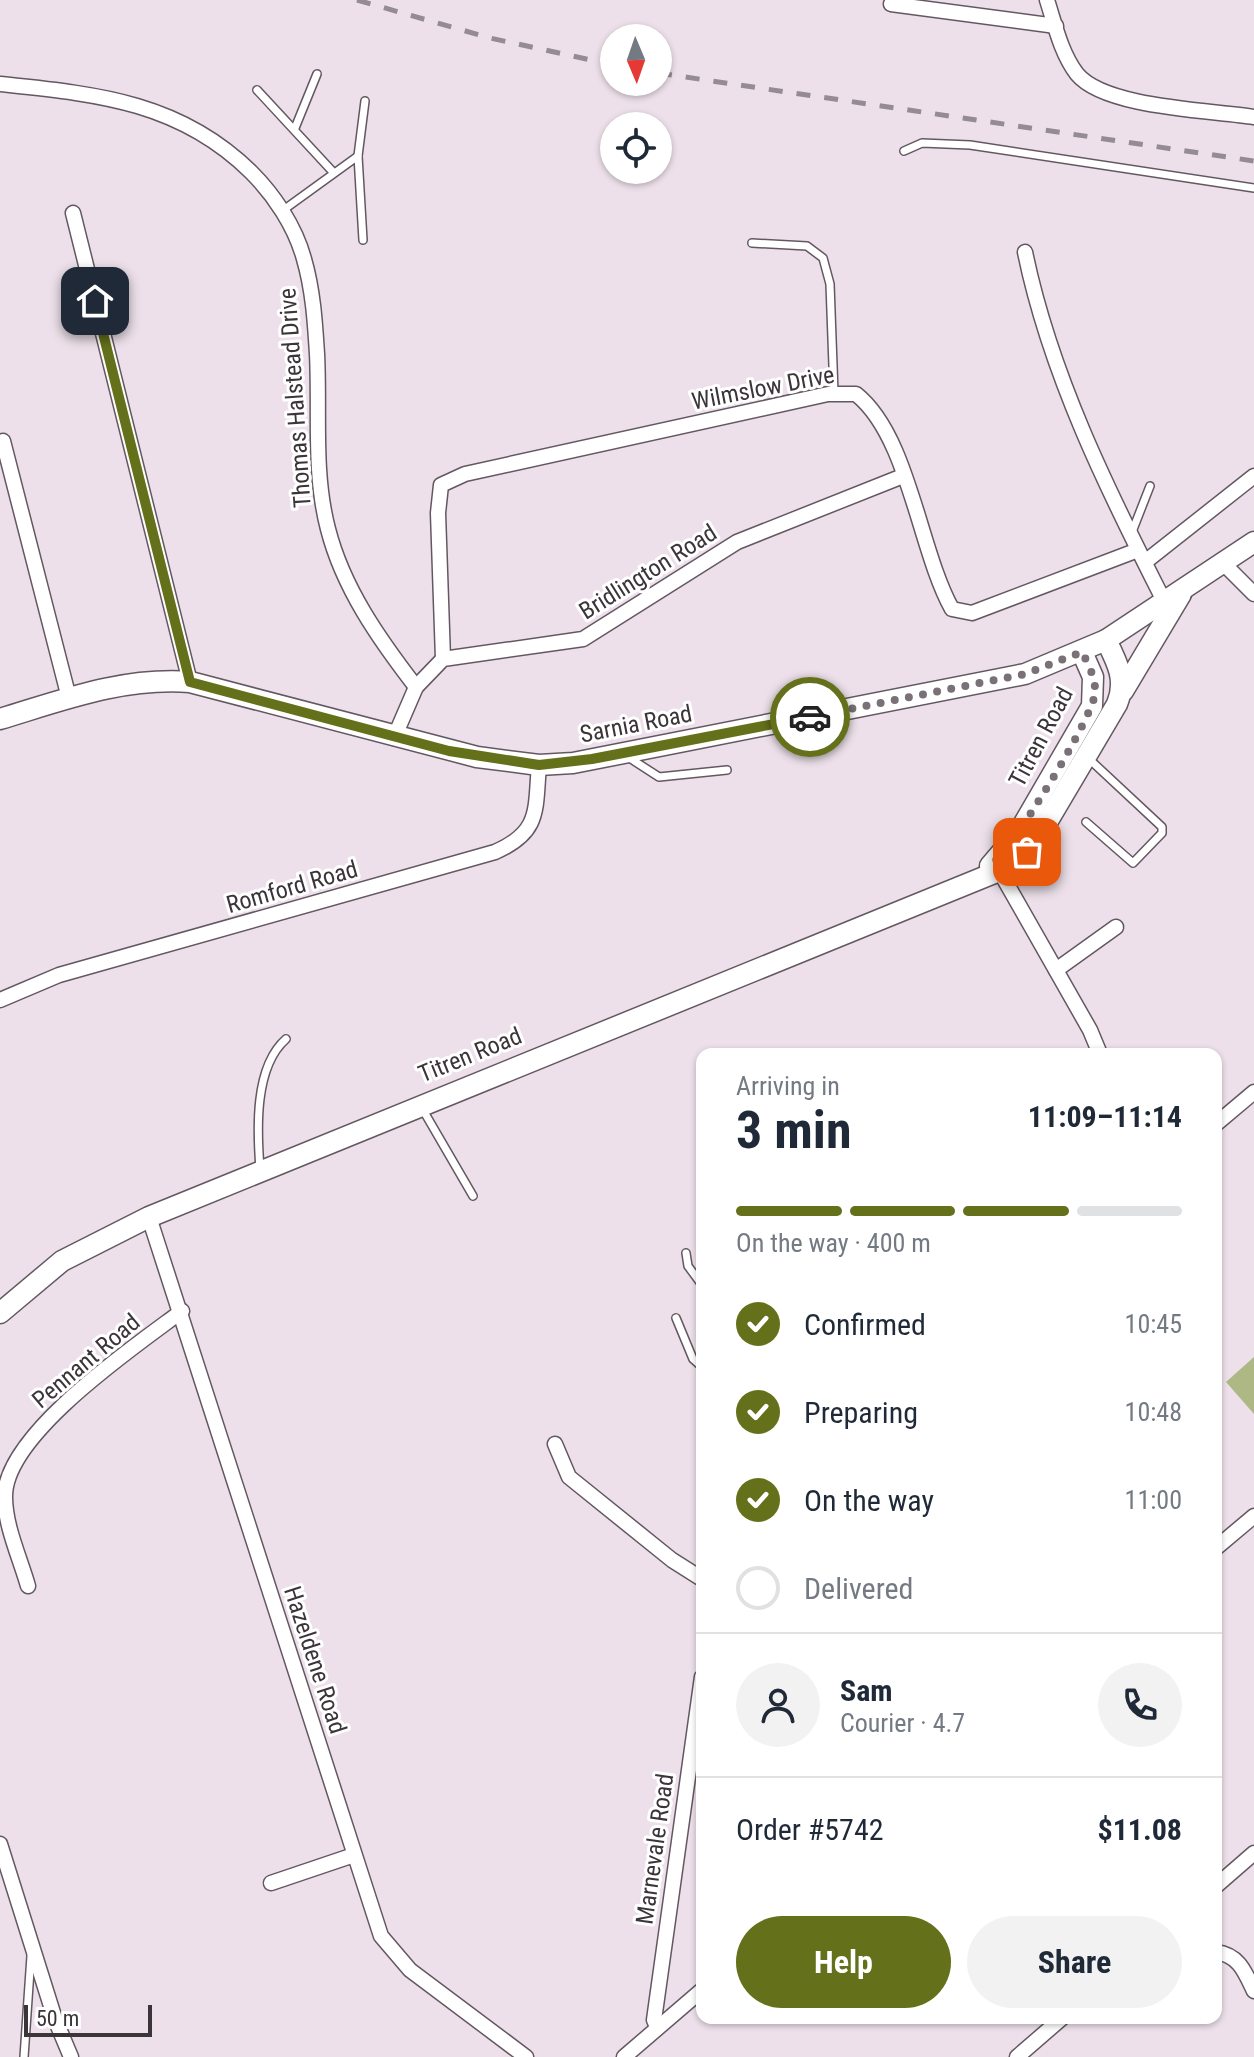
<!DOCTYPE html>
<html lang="en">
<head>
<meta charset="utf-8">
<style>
  body { margin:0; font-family:"Roboto Condensed",sans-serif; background:#f2f2f3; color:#1f2937; height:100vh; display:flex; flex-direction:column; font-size:30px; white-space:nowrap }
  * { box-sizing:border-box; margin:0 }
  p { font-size:26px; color:#747a83 }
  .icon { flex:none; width:44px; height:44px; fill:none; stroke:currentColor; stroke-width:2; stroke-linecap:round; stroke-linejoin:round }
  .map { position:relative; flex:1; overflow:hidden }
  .panel { position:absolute; left:696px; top:1048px; width:526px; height:976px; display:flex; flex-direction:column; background:#fff; border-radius:16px; box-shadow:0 2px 6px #0004 }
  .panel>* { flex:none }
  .needle { width:52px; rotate:178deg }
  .fabs { position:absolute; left:600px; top:24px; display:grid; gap:16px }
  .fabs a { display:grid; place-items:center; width:72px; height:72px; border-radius:50%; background:#fff; box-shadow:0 2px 6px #0004; font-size:40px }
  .scale { position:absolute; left:24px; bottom:20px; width:128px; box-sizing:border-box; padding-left:8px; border:4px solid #3b3539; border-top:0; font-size:22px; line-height:28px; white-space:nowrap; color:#3b3539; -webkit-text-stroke:6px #fff; paint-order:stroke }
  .pin { position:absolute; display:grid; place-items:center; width:68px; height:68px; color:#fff; margin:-34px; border-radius:16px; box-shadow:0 4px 12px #0006 }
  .courier { position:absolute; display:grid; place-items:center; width:80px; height:80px; margin:-40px; border:6px solid #65701a; border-radius:50%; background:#fff; color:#222; box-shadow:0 2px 10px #0007 }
  .overview em { font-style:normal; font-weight:700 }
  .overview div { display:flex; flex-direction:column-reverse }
  .overview { display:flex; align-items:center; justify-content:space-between; height:136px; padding:0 40px }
  h1 { font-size:52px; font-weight:700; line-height:60px }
  .bar { display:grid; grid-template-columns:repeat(4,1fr); gap:12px 8px; align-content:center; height:96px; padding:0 40px }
  .bar i { height:10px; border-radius:6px; background:#e0e1e3 }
  .bar .on { background:#65701a }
  .bar p { grid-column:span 4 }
  .line { display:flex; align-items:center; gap:20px; padding:0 40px; border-top:2px solid #e0e1e3 }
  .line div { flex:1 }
  .round { display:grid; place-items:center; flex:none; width:84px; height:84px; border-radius:42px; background:#f2f2f3 }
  ol { padding:0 40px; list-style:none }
  li { display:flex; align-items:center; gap:24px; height:88px }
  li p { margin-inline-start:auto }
  li .icon { padding:8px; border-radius:50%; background:#65701a; color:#fff; stroke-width:4 }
  li:last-child { color:#747a83 }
  li i { width:44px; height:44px; border:4px solid #e0e1e3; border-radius:50% }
  .cta { display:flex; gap:16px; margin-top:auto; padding:16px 40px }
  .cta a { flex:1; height:92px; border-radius:48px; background:#65701a; color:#fff; font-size:32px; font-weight:700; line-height:92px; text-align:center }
  .cta a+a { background:#f2f2f3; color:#1f2937 }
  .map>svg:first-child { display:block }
  .green { fill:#aeb885 }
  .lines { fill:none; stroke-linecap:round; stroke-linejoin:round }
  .lane-casing { stroke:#635861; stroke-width:10 }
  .street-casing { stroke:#635861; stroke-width:17 }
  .secondary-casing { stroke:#635861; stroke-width:23 }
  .lane { stroke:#fff; stroke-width:7 }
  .street { stroke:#fff; stroke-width:14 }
  .secondary { stroke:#fff; stroke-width:20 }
  .rail { stroke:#958c93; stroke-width:5; stroke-dasharray:14 14; stroke-linecap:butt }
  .done { stroke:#797177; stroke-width:8; stroke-dasharray:0 14.4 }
  .route { stroke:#65701a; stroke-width:10 }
  .labels { text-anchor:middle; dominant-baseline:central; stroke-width:6; stroke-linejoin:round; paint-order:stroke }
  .street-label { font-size:24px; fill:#3b3539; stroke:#fff }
</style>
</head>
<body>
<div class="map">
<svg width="1254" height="2057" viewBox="0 0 1254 2057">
  <rect width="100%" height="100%" fill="#ede0ea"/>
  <polygon class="green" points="1254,1357 1254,1414 1226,1382"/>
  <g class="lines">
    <g class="lane-casing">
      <g id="lane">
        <polyline points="257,90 333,172"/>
        <polyline points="295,128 317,74"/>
        <polyline points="904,151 922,143 970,145 1254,188"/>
        <polyline points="358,156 365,101"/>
        <polyline points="282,211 358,156 363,240"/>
        <polyline points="752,243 807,246 823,258 830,284 834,393"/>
        <polyline points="1132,532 1150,486"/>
        <polyline points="628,757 659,777 727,770"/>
        <polyline points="1086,822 1133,863 1162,833 1162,827 1088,758"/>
        <polyline points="423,1110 473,1196"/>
        <path d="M 260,1169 C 257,1130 254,1067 286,1039"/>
        <polyline points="686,1253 688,1266 702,1285"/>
        <polyline points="676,1318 693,1359 702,1367"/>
        <polyline points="24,2057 31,1956"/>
      </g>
    </g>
    <g class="street-casing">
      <g id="street">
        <path d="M 1047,0 C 1055,25 1061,53 1077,74 C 1105,108 1210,110 1254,117"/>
        <polyline points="891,4 1056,26"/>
        <path d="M 0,84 C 95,94 179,101 251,172 C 274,195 295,226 304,259 C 313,290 315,322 317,354 C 320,413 313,472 328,529 C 343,588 379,639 416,687"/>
        <polyline points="73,213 190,682"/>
        <path d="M 1025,252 C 1050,374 1108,491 1164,601"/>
        <polyline points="3,441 69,698"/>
        <polyline points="1221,561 1254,594"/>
        <polyline points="1145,562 1254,476"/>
        <path d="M 443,659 L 438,513 L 441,485 L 465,474 L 828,394 L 856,394 C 909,436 919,550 952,609 L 972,613 L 1138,550"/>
        <polyline points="394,738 416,687 443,659 583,639 737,542 903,476"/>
        <polyline points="995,863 1090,1030 1100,1054"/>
        <polyline points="1056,970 1116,927"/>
        <path d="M 0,1000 L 59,975 L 495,852 C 541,832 535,810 539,765"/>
        <polyline points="1216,1124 1254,1092"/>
        <polyline points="149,1217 381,1936 410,1970 526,2057"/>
        <polyline points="555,1444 569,1477 672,1560 702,1579"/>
        <polyline points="1216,1548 1254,1516"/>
        <path d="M 28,1586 C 20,1558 5,1526 5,1497 C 4,1435 134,1347 182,1311"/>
        <polyline points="0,1844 55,2019 71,2057"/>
        <polyline points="271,1883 354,1855"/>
        <polyline points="1216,1886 1254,1853"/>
        <path d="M 1216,1952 C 1239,1955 1245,1972 1254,1991"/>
        <polyline points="657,2027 654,2020 702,1677"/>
        <polyline points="624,2057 702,1990"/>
        <polyline points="1017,2057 1062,2018"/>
      </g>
    </g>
    <g class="secondary-casing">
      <g id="secondary">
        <polyline points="1123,691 1181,594"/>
        <path d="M 0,719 C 63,700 123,677 190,682 L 477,757 L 539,765 L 573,763 L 1025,674 L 1106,640 L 1254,542"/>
        <polyline points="990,866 1019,832 1092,706 1093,677 1082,652"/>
        <path d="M 0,1313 L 62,1261 L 149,1217 L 999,871 L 1036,841 L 1117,704 C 1127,680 1117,662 1106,640"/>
      </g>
    </g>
    <use href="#lane" class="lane"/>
    <use href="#street" class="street"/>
    <use href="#secondary" class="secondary"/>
    <g class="rail">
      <polyline points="357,0 490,38 614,65"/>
      <polyline points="658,73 1254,161"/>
    </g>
  </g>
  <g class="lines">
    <path class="done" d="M 810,717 L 1025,674 L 1082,652 C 1088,664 1096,678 1095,693 C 1093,718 1015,844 994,862 L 999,871 L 1027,852"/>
    <polyline class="route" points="95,301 190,682 449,751 539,765 592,759 810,717"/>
  </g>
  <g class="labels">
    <g class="street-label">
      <text transform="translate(763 388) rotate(-11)">Wilmslow Drive</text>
      <text transform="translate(295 398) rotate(-94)">Thomas Halstead Drive</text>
      <text transform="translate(648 572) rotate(-32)">Bridlington Road</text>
      <text transform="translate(636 724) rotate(-11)">Sarnia Road</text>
      <text transform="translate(1041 737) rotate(-62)">Titren Road</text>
      <text transform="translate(292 887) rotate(-16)">Romford Road</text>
      <text transform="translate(470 1055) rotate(-22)">Titren Road</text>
      <text transform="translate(86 1361) rotate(-40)">Pennant Road</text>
      <text transform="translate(315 1660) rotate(72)">Hazeldene Road</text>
      <text transform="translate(655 1849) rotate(-82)">Marnevale Road</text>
    </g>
  </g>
</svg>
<div class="fabs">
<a><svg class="needle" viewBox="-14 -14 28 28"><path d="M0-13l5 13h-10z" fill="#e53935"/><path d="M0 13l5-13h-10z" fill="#747a83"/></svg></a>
<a><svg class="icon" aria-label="locate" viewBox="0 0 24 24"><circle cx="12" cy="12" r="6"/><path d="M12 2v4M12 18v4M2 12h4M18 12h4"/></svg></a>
</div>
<div class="scale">50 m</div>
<div class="pin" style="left:1027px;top:852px;background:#ea580c"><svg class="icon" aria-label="bag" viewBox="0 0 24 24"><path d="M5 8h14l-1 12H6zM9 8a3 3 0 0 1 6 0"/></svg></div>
<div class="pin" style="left:95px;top:301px;background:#1f2937"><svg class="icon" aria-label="home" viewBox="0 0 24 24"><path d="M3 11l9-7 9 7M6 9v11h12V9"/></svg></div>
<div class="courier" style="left:810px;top:717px"><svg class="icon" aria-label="car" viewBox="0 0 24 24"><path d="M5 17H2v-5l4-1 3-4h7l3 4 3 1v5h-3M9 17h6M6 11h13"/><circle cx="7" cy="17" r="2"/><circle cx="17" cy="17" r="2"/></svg></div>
<section class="panel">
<div class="overview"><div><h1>3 min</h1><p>Arriving in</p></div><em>11:09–11:14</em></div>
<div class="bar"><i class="on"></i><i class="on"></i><i class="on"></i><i></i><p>On the way · 400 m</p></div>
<ol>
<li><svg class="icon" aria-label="check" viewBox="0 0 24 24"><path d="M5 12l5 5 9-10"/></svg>Confirmed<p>10:45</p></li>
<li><svg class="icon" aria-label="check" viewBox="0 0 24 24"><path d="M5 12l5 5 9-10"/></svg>Preparing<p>10:48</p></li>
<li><svg class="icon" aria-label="check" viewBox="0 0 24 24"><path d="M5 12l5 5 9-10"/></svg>On the way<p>11:00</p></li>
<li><i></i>Delivered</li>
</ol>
<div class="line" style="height:144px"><a class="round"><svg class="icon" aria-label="person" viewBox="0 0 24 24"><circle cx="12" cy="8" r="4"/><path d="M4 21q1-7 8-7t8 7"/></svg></a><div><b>Sam</b><p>Courier · 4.7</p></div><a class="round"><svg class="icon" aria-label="phone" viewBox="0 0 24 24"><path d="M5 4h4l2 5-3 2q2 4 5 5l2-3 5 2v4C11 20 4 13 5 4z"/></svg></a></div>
<div class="line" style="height:104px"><div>Order #5742</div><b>$11.08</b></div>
<div class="cta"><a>Help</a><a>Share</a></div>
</section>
</div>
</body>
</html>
